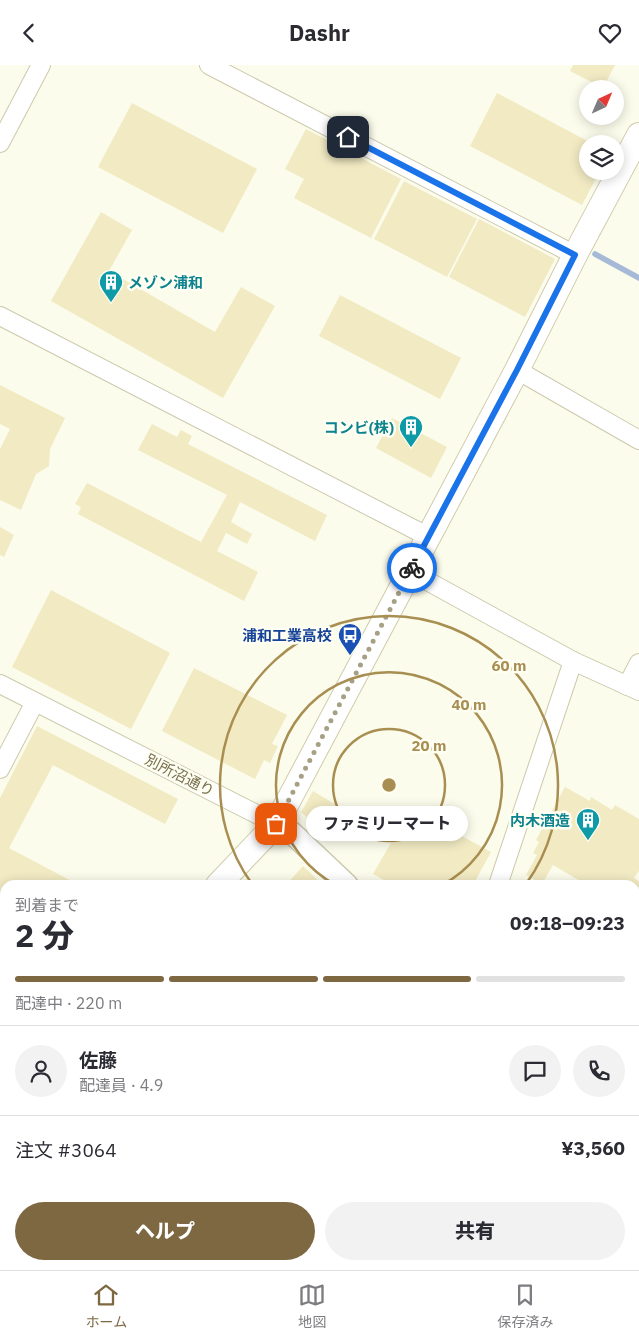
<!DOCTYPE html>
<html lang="ja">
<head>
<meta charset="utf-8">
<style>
  body { margin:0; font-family:"IBM Plex Sans","Noto Sans JP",sans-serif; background:#f2f2f3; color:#2b2b33; height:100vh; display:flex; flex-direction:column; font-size:19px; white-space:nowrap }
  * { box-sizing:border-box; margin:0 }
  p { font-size:16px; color:#7c7c81 }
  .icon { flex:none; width:28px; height:28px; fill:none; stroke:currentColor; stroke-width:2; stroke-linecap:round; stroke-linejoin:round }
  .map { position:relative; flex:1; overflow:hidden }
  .drawer { position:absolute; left:0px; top:815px; width:640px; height:390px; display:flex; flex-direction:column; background:#fff; border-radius:15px 15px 0 0; box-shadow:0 2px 12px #0003 }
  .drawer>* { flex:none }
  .needle { width:32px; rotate:44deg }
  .buttons { position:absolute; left:579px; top:15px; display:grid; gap:10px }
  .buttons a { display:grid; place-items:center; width:45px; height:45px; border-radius:50%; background:#fff; box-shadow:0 2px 12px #0003; font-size:25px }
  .pin { position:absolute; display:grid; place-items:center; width:42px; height:42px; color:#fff; margin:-21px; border-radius:10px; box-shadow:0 2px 8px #0006 }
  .courier { position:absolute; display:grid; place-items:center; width:50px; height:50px; margin:-25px; border:4px solid #1a73e8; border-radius:50%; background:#fff; color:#222; box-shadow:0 1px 6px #0007 }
  .bubble { position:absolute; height:35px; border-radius:18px; background:#fff; box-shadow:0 2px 12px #0003; font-size:16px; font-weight:800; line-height:35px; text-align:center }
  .headline em { font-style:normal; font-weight:800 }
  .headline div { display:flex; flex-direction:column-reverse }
  .headline { display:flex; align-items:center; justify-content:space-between; height:85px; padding:0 15px }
  h1 { font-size:32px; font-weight:800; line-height:38px }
  .bar { display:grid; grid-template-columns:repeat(4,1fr); gap:8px 5px; align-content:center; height:60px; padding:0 15px }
  .bar i { height:6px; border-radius:4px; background:#e1e1e2 }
  .bar .on { background:#7d6842 }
  .bar p { grid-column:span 4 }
  .line { display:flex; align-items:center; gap:12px; padding:0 15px; border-top:1px solid #e1e1e2 }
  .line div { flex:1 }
  .round { display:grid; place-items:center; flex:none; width:52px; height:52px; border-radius:26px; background:#f2f2f3 }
  .button { display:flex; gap:10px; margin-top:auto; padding:10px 15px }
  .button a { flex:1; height:58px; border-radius:30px; background:#7d6842; color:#fff; font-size:20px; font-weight:800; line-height:58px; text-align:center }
  .button a+a { background:#f2f2f3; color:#2b2b33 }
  header { display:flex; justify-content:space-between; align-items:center; height:65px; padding:0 15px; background:#fff; font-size:22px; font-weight:800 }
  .tabs { display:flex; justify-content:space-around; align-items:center; height:70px; border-top:1px solid #e1e1e2; background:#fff; font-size:14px; color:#7c7c81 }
  .tabs a { display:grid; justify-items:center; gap:2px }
  .tabs .on { color:#7d6842 }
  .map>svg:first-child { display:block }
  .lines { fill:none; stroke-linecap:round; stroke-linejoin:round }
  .stream { stroke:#a6bad8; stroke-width:5.5 }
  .building { fill:#f1eac3 }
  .minor-casing { stroke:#cdc9ae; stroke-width:20 }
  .tertiary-casing { stroke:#cdc9ae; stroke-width:24 }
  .secondary-casing { stroke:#d0cbac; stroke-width:26 }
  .path { stroke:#d7cfa6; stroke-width:3; stroke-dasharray:1 4; stroke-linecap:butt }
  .minor { stroke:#fff; stroke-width:18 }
  .tertiary { stroke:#fff; stroke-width:21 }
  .secondary { stroke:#fff; stroke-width:24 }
  .done { stroke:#a6a085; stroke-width:5; stroke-dasharray:0 9 }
  .route { stroke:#1a73e8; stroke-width:6 }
  .ring { fill:none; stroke:#a88e51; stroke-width:2.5 }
  .labels { text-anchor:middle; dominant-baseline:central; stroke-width:5; stroke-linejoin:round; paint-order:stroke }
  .culture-label { font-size:15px; font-weight:bold; fill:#0d838f; stroke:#fefff2; text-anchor:end }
  .transit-label { font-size:15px; font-weight:bold; fill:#164399; stroke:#fefff2; text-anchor:end }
  .street-label { font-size:15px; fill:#786f4e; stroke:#fefff2 }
  .centre { fill:#a88e51; stroke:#fefff2; stroke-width:2.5 }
  .ring-label { font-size:15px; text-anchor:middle; font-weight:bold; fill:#a88e51; stroke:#fefff2; stroke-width:5; stroke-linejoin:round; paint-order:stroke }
</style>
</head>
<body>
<header><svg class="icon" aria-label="back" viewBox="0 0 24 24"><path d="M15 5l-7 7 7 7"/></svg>Dashr<svg class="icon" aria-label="heart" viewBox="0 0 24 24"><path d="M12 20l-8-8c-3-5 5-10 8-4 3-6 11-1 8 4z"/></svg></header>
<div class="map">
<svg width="639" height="1205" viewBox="0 0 639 1205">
  <rect width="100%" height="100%" fill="#fbfceb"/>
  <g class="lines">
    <polyline class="stream" points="595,189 639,213"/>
  </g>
  <g class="building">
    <polygon points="573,0 615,0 603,23 570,6"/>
    <polygon points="497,28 593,79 588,79 588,106 600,106 582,140 470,81"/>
    <polygon points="132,38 257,104 223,168 98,102"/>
    <polygon points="306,64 401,114 371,173 294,133 304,114 285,104"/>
    <polygon points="404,116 477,154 447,212 374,174"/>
    <polygon points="101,147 132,165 109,206 215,267 241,222 275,241 223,333 51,236"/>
    <polygon points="479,154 555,194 525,252 449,212"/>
    <polygon points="340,230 461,293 440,334 319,271"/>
    <polygon points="0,320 65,353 50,384 49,401 36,409 21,445 0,435 0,384 10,364 0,359"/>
    <polygon points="392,353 447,382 431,413 376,383"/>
    <polygon points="152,359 177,372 181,365 192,371 188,379 327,450 315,476 240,437 231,457 252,469 247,479 226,468 217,486 258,507 244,536 78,449 81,442 75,439 87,418 201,477 227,430 138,385"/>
    <polygon points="0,462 14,470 4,492 0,490"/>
    <polygon points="51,525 170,588 131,664 12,602"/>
    <polygon points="194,603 287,650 272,679 278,681 270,698 264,695 255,714 162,666"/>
    <polygon points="37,661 178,734 165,759 53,700 9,783 79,820 5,820 5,1016 0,1014 0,733"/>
    <polygon points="565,722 590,736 591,732 612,745 615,740 639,754 639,806 634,813 639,816 639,821 635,828 635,820 587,820 553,800 542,819 526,810 537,790 533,788 539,777 536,775"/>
    <polygon points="313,726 348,747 337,766 328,759 320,769 310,760 312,757 301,747"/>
    <polygon points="411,743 491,787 473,820 393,820 373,809"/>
    <polygon points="303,801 322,819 320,820 286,820"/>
    <polygon points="486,1200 541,1200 539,1205 495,1205"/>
  </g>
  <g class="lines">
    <g class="minor-casing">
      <g id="minor">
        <polyline points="209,0 575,190"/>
        <polyline points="0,78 41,0"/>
        <polyline points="0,251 429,472"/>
        <polyline points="517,305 639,375"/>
        <polyline points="411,507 573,596 639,626"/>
        <polyline points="0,619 276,759"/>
        <polyline points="627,621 639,598"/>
        <polyline points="0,704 35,637"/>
        <polyline points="498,820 573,596"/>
        <polyline points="307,1200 316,1205"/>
        <polyline points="281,1205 284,1200"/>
        <polyline points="547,1205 550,1200"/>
      </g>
    </g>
    <g class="tertiary-casing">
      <g id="tertiary">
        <polyline points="276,759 292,768 347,820"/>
        <polyline points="0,1032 5,1035"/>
        <polyline points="635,1085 639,1087"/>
      </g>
    </g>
    <g class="secondary-casing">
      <g id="secondary">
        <polyline points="218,820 276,759 517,305 575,190 639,70"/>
        <polyline points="0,1054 5,1049"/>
      </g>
    </g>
    <polyline class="path" points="0,1203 2,1205"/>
    <use href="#minor" class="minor"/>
    <use href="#tertiary" class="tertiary"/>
    <use href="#secondary" class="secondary"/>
  </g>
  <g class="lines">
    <polyline class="done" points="276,759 412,503"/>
    <polyline class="route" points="348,72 575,190 517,305 412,503"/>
  </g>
  <g class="ring">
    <circle cx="389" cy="720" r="56"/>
    <path d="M336 820A113 113 0 1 1 442 820"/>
    <path d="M252 819A169 169 0 1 1 526 819"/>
  </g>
  <defs>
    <g id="building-pin" transform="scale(1.25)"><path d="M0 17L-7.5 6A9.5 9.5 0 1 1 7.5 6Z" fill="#0f9aa8" stroke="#fefff2"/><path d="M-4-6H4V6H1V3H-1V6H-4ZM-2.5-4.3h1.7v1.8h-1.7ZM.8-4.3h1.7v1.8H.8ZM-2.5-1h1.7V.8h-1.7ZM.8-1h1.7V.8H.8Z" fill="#fff"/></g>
    <g id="bus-pin" transform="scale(1.25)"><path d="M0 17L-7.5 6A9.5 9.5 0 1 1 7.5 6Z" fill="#1a4fb4" stroke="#fefff2"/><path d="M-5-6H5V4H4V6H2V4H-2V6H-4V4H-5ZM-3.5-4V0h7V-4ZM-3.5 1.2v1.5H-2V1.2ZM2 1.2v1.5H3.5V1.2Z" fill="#fff"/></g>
  </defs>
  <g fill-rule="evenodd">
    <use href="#building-pin" x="111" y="217"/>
    <use href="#building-pin" x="411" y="362"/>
    <use href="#bus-pin" x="350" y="570"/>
    <use href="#building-pin" x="588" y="755"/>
  </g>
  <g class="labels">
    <g class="culture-label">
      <text x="128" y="217" text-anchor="start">メゾン浦和</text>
      <text x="394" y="362">コンビ(株)</text>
      <text x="570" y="755">内木酒造</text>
    </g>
    <g class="transit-label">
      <text x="332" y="570">浦和工業高校</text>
    </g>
    <g class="street-label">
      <text transform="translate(180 710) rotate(27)">別所沼通り</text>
    </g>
  </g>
  <circle cx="389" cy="720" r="8" class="centre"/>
  <g class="ring-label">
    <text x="509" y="606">60 m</text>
    <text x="469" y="645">40 m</text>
    <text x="429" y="686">20 m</text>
  </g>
</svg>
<div class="buttons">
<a><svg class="needle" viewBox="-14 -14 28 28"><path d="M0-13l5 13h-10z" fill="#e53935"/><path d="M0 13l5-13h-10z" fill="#7c7c81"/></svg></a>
<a><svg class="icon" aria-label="layers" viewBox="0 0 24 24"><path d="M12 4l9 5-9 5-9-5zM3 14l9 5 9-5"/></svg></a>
</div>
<div class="pin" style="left:276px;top:759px;background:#ea580c"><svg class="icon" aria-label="bag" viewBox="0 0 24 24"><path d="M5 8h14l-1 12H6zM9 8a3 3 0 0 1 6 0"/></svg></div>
<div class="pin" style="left:348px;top:72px;background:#1f2937"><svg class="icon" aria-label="home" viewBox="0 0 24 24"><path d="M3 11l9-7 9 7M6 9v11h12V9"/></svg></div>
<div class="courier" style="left:412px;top:503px"><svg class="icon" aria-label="bike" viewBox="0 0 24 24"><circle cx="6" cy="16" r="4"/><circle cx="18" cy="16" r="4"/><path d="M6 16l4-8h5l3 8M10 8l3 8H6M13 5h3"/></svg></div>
<div class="bubble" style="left:306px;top:741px;width:162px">ファミリーマート</div>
<section class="drawer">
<div class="headline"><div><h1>2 分</h1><p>到着まで</p></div><em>09:18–09:23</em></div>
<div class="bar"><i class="on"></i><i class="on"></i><i class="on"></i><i></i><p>配達中 · 220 m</p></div>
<div class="line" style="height:90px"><a class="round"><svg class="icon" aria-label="person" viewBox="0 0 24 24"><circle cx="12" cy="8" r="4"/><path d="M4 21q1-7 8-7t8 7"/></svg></a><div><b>佐藤</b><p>配達員 · 4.9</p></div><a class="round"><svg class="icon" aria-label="chat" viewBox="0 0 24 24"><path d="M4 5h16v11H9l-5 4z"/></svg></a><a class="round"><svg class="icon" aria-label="phone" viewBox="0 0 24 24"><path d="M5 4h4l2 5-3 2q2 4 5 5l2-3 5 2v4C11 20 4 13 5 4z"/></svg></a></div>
<div class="line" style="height:65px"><div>注文 #3064</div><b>¥3,560</b></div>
<div class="button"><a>ヘルプ</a><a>共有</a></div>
</section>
</div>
<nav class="tabs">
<a class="on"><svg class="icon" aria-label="home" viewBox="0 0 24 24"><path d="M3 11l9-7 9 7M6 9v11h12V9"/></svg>ホーム</a>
<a><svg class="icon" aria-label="map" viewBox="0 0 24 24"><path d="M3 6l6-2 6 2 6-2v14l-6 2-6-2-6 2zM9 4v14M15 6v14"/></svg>地図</a>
<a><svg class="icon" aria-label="saved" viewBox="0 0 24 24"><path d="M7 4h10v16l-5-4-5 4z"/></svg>保存済み</a>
</nav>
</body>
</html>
